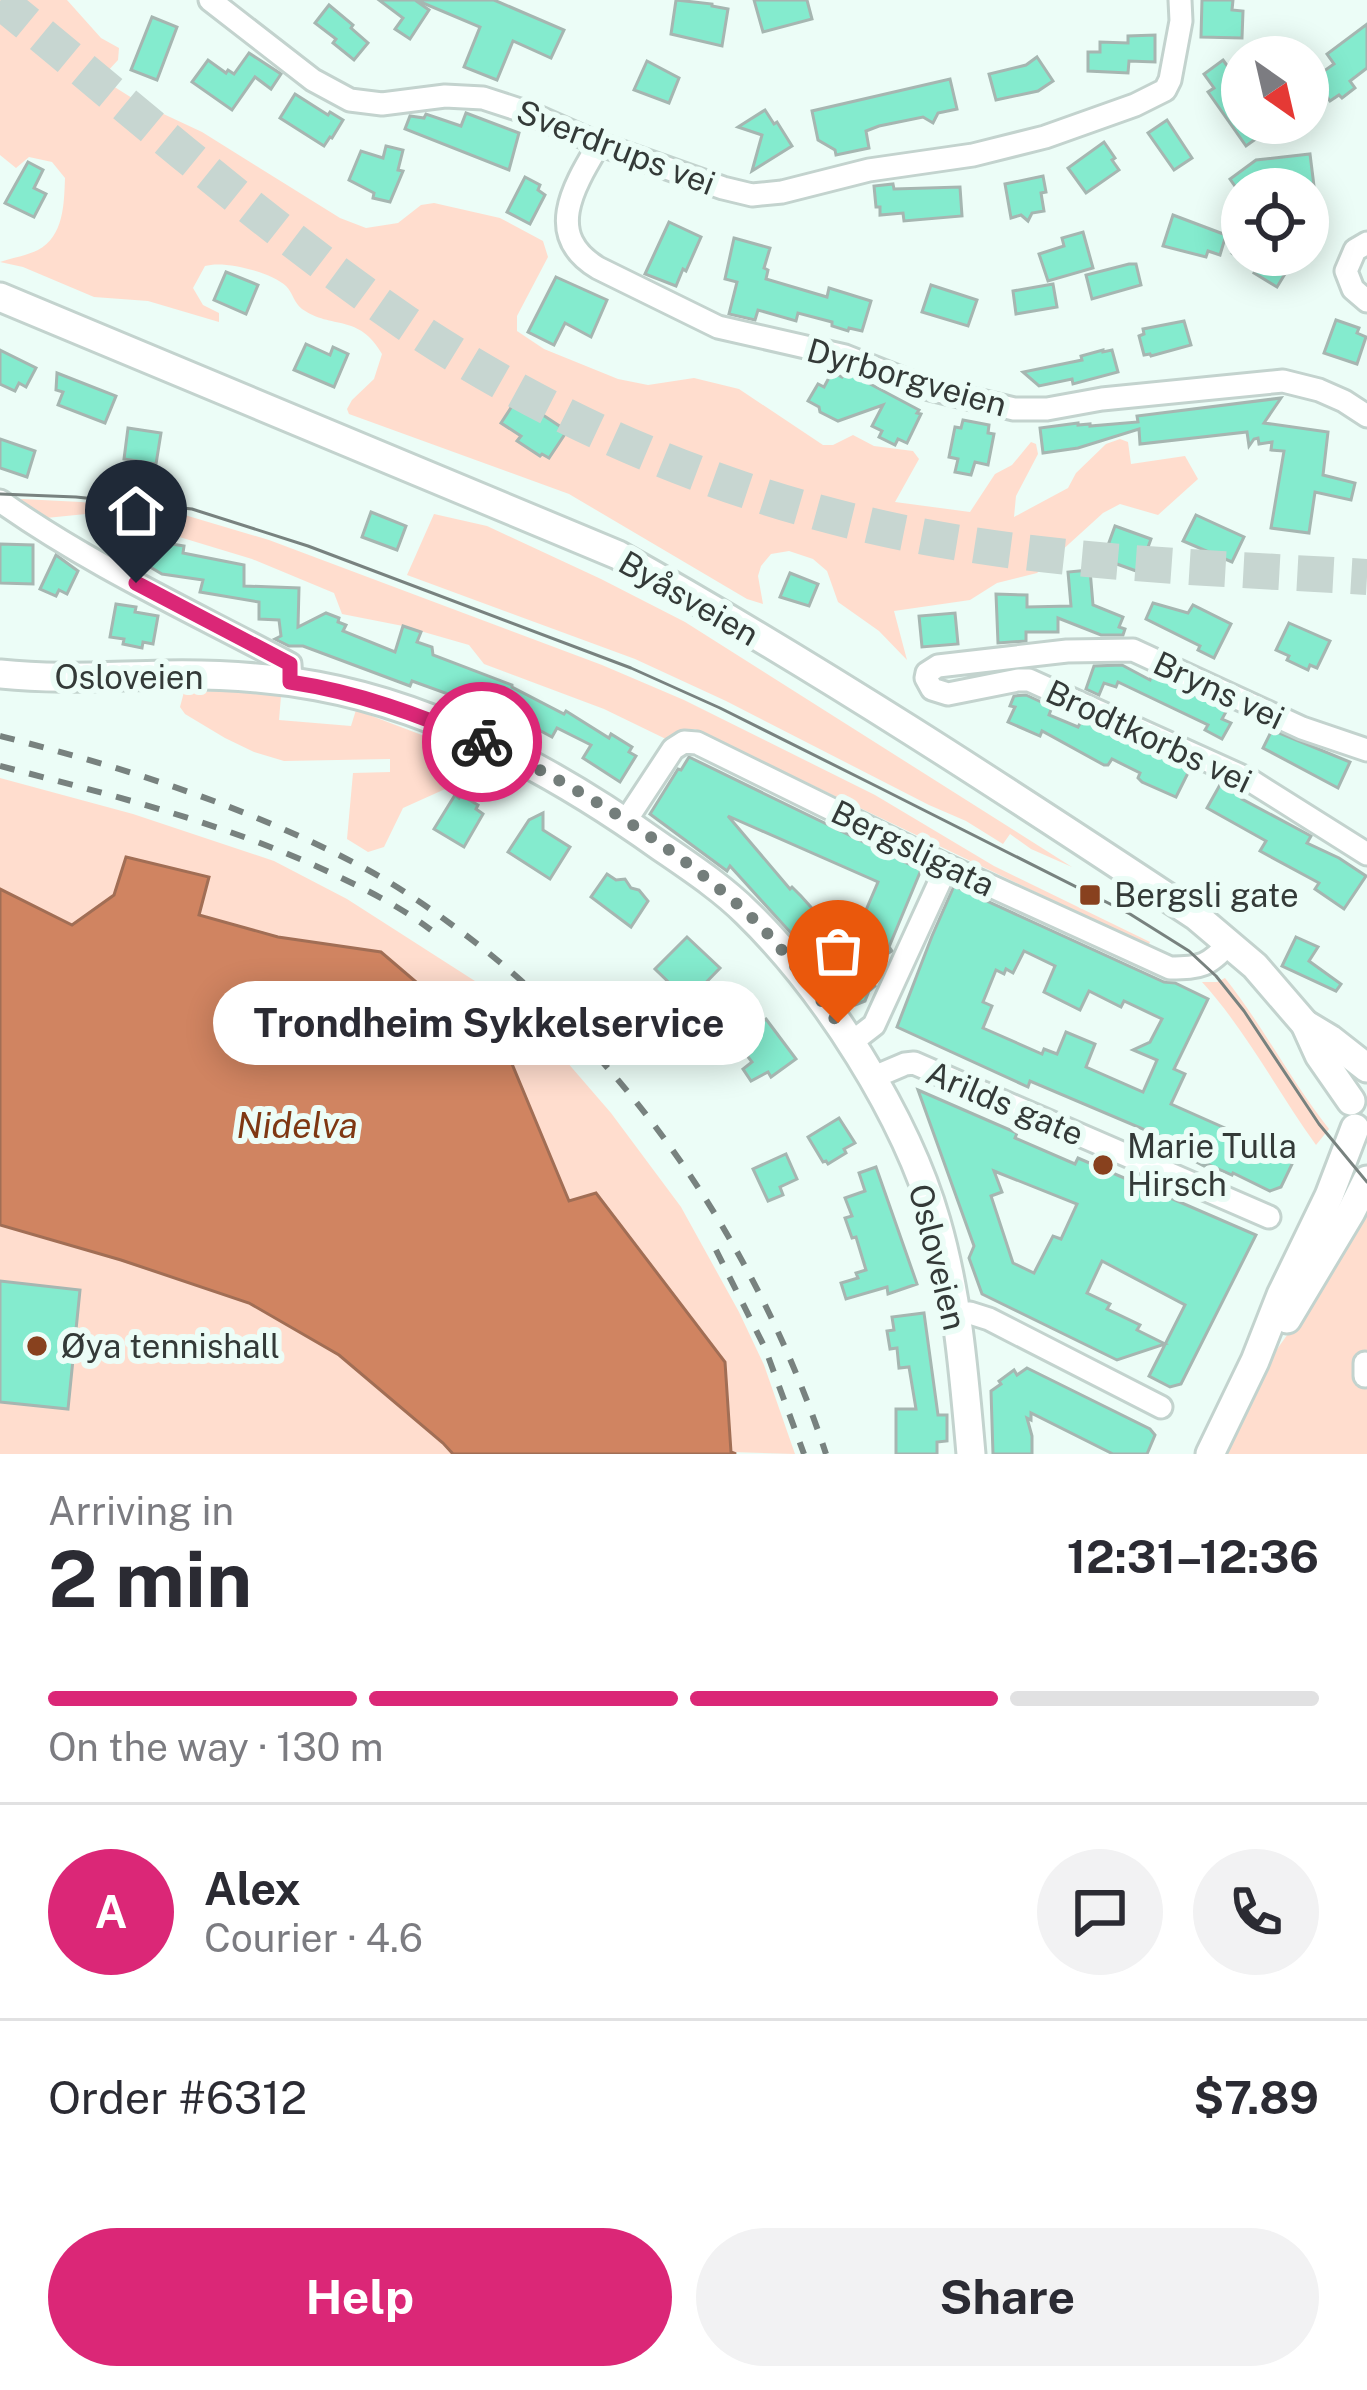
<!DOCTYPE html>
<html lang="en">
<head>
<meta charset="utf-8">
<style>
  body { margin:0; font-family:"Public Sans",sans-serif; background:#f2f2f3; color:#2b2b33; height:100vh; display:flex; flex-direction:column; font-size:45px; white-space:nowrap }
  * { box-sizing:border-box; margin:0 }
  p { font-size:39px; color:#7c7c81 }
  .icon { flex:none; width:66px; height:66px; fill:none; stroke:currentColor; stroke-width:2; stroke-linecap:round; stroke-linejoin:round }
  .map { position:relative; height:1454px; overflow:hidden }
  .details { display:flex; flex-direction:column; background:#fff; flex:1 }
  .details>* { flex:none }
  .needle { width:78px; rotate:146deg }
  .controls { position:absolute; left:1221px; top:36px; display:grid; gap:24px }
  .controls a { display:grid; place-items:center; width:108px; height:108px; border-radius:50%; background:#fff; box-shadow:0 6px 30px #0003; font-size:60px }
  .pin { position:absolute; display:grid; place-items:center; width:102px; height:102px; color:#fff; margin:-123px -51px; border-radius:50% 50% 50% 0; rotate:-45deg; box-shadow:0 0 12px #0007 }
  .pin .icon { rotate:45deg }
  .courier { position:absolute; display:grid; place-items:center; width:120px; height:120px; margin:-60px; border:9px solid #db2777; border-radius:50%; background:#fff; color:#222; box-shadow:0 3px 15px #0007 }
  .bubble { position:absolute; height:84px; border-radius:42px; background:#fff; box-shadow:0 6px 30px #0003; font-size:39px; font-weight:700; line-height:84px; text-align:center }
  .head em { font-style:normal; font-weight:700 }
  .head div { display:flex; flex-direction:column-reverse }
  .head { display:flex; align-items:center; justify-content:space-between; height:204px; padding:0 48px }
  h1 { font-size:78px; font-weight:700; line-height:90px }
  .bar { display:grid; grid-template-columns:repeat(4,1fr); gap:18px 12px; align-content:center; height:144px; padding:0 48px }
  .bar i { height:15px; border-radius:9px; background:#e1e1e2 }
  .bar .current { background:#db2777 }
  .bar p { grid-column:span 4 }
  .line { display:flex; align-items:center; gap:30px; padding:0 48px; border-top:3px solid #e1e1e2 }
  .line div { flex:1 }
  .round { display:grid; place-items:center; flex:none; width:126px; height:126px; border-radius:63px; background:#f2f2f3 }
  .primary-button { display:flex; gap:24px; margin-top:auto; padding:24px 48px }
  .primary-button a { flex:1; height:138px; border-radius:72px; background:#db2777; color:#fff; font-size:48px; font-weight:700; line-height:138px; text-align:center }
  .primary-button a+a { background:#f2f2f3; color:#2b2b33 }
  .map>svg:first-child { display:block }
  .green { fill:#ffddce }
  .water { fill:#d08461; stroke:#a16e55; stroke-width:3 }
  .building { fill:#84ebce; stroke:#a6b6b1; stroke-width:3; fill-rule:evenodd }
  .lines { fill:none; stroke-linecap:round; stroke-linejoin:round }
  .highway-tunnel { stroke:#c7d6d1; stroke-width:36; stroke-dasharray:36 18; stroke-linecap:butt }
  .street-casing { stroke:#c3d3ce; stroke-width:27 }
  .secondary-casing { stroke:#c3d3ce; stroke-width:33 }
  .street { stroke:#fff; stroke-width:21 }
  .secondary { stroke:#fff; stroke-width:27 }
  .tram { stroke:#78827f; stroke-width:3 }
  .rail { stroke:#78827f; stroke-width:6; stroke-dasharray:15 15; stroke-linecap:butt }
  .done { stroke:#747e7b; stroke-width:12; stroke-dasharray:0 21.6 }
  .route { stroke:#db2777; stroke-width:15 }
  .poi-dot { fill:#88411e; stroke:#ecfdf7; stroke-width:4.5 }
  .labels { text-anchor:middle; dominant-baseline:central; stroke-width:12; stroke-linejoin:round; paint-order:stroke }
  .street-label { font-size:33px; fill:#343a38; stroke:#ecfdf7 }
  .poi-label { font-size:33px; fill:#343a38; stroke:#ecfdf7; text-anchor:start }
  .water-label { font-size:36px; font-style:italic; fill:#7f3813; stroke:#ecfdf7 }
</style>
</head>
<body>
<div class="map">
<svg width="1367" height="1454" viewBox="0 0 1367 1454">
  <rect width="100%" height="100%" fill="#ecfdf7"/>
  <g class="green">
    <path d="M 0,0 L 67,0 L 101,38 L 119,48 L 118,60 L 106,73 L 105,81 L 140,103 L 202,132 L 340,218 L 366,228 L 398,223 L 421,205 L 434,203 L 500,218 L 543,241 L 548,257 L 517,316 L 517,331 L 544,349 L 618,379 L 648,385 L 694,378 L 739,389 L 823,445 L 833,445 L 853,435 L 874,446 L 913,451 L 919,459 L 895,502 L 970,512 L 995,474 L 1012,465 L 1031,442 L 1036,444 L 1038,454 L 1016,496 L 1014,517 L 1068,488 L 1076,473 L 1106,444 L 1120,439 L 1128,442 L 1131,464 L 1185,456 L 1198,479 L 1158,515 L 1120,504 L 1103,513 L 1037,573 L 997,583 L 970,600 L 894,611 L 907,660 L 879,631 L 838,602 L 827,571 L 813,559 L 789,551 L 771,554 L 761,566 L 758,576 L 763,604 L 747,599 L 569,494 L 349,414 L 347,409 L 352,400 L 374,379 L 382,354 C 359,313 332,330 302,309 C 294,303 293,293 286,286 C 271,272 224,260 205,266 L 193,288 L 203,305 L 219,313 L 219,322 L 148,301 L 94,297 L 23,267 L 0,262 C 11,258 26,256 38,250 C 64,236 64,204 65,178 L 52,162 L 29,157 L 16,168 L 0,155 Z"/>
    <polygon points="2,498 81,502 178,513 269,540 602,665 684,700 875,795 994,866 1150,942 1148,946 695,729 681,730 670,741 604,709 484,664 469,645 403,626 342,614 334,593 252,559 120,519 86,514 46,518 29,513"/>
    <polygon points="434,514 487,526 601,579 685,622 1072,867 1031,849 1010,834 1003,844 966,821 929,805 726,701 635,659 407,575"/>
    <polygon points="227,691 281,696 279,720 351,726 356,710 485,759 463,781 403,808 384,847 368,852 347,839 353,773 390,772 390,759 284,761 254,752 225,738 185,714 180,707 184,692"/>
    <polygon points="0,778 133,814 274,861 347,899 503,999 560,1054 611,1113 681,1207 739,1312 764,1365 795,1454 731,1452 725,1362 596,1194 569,1201 512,1064 278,937 199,915 127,857 114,895 72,925 0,889"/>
    <path d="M 1225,978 C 1263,1026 1291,1081 1329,1129 L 1316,1145 C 1278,1092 1245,1029 1202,982 L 1217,982 Z"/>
    <polygon points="1367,1216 1367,1454 1221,1454 1270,1359 1310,1303 1359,1223"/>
    <polygon points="0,1225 121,1260 249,1303 339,1355 443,1443 453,1454 0,1454 0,1402 68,1409 80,1291 0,1281"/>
  </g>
  <polygon class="water" points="126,857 209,877 199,915 278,937 381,952 512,1064 569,1201 596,1193 725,1362 731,1452 736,1454 453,1454 443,1443 339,1355 249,1303 121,1260 0,1225 0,889 72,925 114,895"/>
  <g class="building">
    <polygon points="379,0 415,0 429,10 410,39 395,29 403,18"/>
    <polygon points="416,0 494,0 564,30 551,58 513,41 497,80 464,67 480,27"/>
    <polygon points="676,0 712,4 712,6 728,9 722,46 671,34"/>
    <polygon points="754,0 807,0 812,19 763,32"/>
    <polygon points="1202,0 1233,0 1232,10 1243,11 1242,38 1201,37"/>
    <polygon points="329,5 353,25 351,28 368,43 354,60 333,43 336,39 315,23"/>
    <polygon points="152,17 177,27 157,80 131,70"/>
    <polygon points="1367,24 1367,68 1350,81 1355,88 1342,98 1339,95 1330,101 1314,78 1334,64 1327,54"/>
    <polygon points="1155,35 1155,62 1129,61 1128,73 1088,71 1088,52 1100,52 1100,42 1128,43 1128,36"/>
    <polygon points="249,53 281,74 271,89 255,77 232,110 192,82 208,60 226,73 228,70 234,74"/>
    <polygon points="1037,57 1053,81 1038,91 996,100 989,74 1026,65"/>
    <polygon points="1223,60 1242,86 1242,123 1278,123 1246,146 1208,92 1214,88 1204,74"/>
    <polygon points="647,61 679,78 669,103 634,90"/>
    <polygon points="950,79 957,109 938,113 933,123 923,117 879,126 866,131 869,148 836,155 835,150 818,140 812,111"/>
    <polygon points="295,94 328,115 330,112 343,120 332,138 330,137 324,146 280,118"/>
    <polygon points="765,110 774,124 777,122 792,146 752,171 762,135 738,127"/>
    <polygon points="466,113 519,133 509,170 405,129 410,116 424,118 426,114 461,126"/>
    <polygon points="1167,120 1192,158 1174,170 1148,133"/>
    <polygon points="1104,142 1115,158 1112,160 1119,170 1086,193 1068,168"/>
    <polygon points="386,146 403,150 398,170 403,171 390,202 373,198 374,193 349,180 361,151 383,158"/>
    <polygon points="1310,154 1314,186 1237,189 1230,179 1256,160"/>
    <polygon points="28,162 43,170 34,188 46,194 34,217 5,203"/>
    <polygon points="1043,176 1046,192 1041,193 1044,211 1032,213 1028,221 1021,215 1011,218 1005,184"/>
    <polygon points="525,177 540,185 538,190 545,195 530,224 507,212"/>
    <polygon points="893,184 894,189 960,187 962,216 904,221 903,213 880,215 880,207 876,207 874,186"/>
    <polygon points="1173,215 1226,235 1220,255 1208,251 1206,257 1163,246"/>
    <polygon points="669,222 701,237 686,271 683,269 676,286 645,274"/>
    <polygon points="1083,232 1093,268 1048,281 1039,254 1064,246 1062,238"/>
    <polygon points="734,238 770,248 764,268 768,270 766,279 827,297 829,288 871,301 862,331 849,328 848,331 832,326 832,322 798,313 796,321 758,310 755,320 729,314 737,282 725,279"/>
    <polygon points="1235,255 1276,255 1291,264 1277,287 1254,273 1257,268"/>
    <polygon points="1129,264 1136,264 1141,285 1092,299 1086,275"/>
    <polygon points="226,272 258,285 246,314 214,300"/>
    <polygon points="556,277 607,300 591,337 565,323 554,345 528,332"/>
    <polygon points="1053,284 1057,307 1016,314 1013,291"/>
    <polygon points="931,285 977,300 968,326 922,312"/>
    <polygon points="1336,320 1359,328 1357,333 1366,337 1357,364 1324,353"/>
    <polygon points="1184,321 1191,345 1151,356 1150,354 1144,355 1139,336 1144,334 1143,329"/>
    <polygon points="306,344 330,355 333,347 348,354 334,387 294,370"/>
    <polygon points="0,350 36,368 26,387 19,383 15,391 0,384"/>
    <polygon points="1103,350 1103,352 1112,350 1118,372 1073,384 1072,379 1039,386 1023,372 1082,360 1081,356"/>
    <polygon points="832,372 842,377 845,372 857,377 919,410 917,413 921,414 907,443 898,439 895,445 879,437 882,431 872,426 883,405 838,421 820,412 819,407 808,401 818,384 824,387"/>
    <polygon points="57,373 116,396 105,423 58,405 63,392 56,390"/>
    <polygon points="1281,398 1264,423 1328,432 1323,475 1355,483 1351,500 1315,492 1309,533 1271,528 1284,451 1271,450 1272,442 1259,444 1258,438 1254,439 1249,446 1247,432 1140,444 1139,429 1078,448 1043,453 1040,428 1078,423 1078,425 1090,424 1090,426 1138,422 1137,416"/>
    <polygon points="514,403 534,416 537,411 567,431 549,458 542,454 540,456 517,441 521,436 501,423"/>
    <polygon points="963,420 989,425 988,433 994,434 988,465 975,462 971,475 955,472 958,459 949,457 955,427 961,428"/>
    <polygon points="128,428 161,433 156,464 124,459"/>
    <polygon points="0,439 35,451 27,477 0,468"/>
    <polygon points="371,512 406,526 397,550 362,537"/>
    <polygon points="1196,515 1244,537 1232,562 1183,541"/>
    <polygon points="1115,526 1151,539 1139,572 1103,559"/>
    <polygon points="148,540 184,546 183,553 244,565 244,586 299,588 298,627 326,613 339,618 338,622 346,625 343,631 395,652 403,626 421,632 417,642 432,647 433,655 512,685 512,687 564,714 566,711 609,738 611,734 632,747 629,752 636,756 620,782 583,758 591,745 557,728 552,737 502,710 500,716 479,709 461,701 462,699 412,681 410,686 303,646 289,646 275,639 281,636 279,620 259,619 259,602 200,592 203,580 162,574 145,564"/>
    <polygon points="0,544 33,545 33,584 0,583"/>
    <polygon points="56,555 78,571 67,594 59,590 56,596 40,589"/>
    <polygon points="1090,570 1093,605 1123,617 1119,627 1125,629 1123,635 1101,635 1058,618 1058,632 1026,632 1026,641 998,643 996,594 1027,595 1027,607 1071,606 1068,572"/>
    <polygon points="790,573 818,584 809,606 780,597"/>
    <polygon points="1153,603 1188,613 1193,605 1231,624 1214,658 1198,650 1200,646 1146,619"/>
    <polygon points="116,604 136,607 135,612 158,616 153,644 143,642 142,648 123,644 124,639 110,637"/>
    <polygon points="955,613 958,644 922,647 919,616"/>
    <polygon points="1289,623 1330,641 1317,668 1310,665 1308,670 1287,660 1289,656 1276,650"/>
    <polygon points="1122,665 1150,680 1152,675 1227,710 1222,719 1231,723 1222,739 1205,730 1208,725 1118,682 1116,687 1104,683 1099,695 1086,689 1094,666"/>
    <polygon points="1026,695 1052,707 1049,715 1078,727 1082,720 1190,769 1176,797 1142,782 1138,778 1140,773 1112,759 1108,765 1104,765 1042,731 1040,736 1008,722 1015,707 1010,706 1014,696"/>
    <polygon points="1272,730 1350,762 1338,788 1263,748"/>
    <path d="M 689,757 L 921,870 L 889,947 L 892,951 L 885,955 L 873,981 L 875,986 L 869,991 L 865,1001 L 855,1005 L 842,996 L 790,932 L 730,866 L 727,871 L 650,814 L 678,769 L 681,770 ZM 728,816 L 878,882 L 863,917 L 858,914 L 845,945 L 801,896 L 792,887 L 790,889 Z"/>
    <polygon points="1221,783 1244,795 1242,799 1311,836 1307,843 1339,858 1366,876 1344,909 1315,889 1319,883 1260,851 1266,841 1207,808"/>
    <polygon points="455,795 459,798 461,795 478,805 476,809 483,814 464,847 434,829"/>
    <polygon points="543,813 543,830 570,847 550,879 508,852 529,820"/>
    <polygon points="607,874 616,880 625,879 631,888 639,890 648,901 631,927 591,897"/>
    <path d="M 954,886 L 1164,982 L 1175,983 L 1208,999 L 1174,1069 L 1185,1074 L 1171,1104 L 1270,1148 L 1271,1145 L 1295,1158 L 1281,1187 L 1270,1191 L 1233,1173 L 1232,1175 L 1207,1164 L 1204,1166 L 1166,1146 L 1169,1140 L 1030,1081 L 1028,1087 L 897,1027 L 932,936 ZM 1024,951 L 1055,966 L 1044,992 L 1080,1010 L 1089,991 L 1121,1007 L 1124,1001 L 1162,1019 L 1150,1042 L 1133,1050 L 1157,1060 L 1143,1092 L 1086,1067 L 1095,1044 L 1066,1032 L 1057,1054 L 1044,1049 L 1042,1054 L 983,1028 L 992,1006 L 983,1002 L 996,970 L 1004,974 L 1006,969 L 1013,973 Z"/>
    <polygon points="687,937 720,968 688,1001 655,969"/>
    <polygon points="1296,937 1318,947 1309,961 1341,984 1336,991 1282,966"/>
    <polygon points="766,1019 796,1059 771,1077 768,1072 751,1081 743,1069 752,1062 736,1041"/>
    <path d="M 918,1090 L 1017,1133 L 1015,1138 L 1075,1164 L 1078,1158 L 1256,1235 L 1181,1384 L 1170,1387 L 1149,1376 L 1185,1305 L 1102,1261 L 1087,1293 L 1110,1304 L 1107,1309 L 1140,1325 L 1137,1330 L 1165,1344 L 1117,1360 L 982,1294 L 969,1258 L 974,1246 ZM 994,1171 L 1077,1204 L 1061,1239 L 1053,1236 L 1034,1273 L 1013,1263 L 991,1196 L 1002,1192 Z"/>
    <polygon points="839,1118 855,1143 844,1149 846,1153 828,1164 826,1161 823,1162 808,1137"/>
    <polygon points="786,1154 797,1179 780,1187 783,1195 768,1201 753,1169"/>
    <polygon points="876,1167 917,1284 888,1294 887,1287 846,1299 841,1283 858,1278 856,1273 866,1270 856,1237 852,1238 845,1218 852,1216 845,1198 865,1191 859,1173"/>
    <polygon points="0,1281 80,1290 68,1409 0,1402"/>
    <polygon points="924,1313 938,1415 947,1415 947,1441 937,1442 937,1454 896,1454 896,1409 916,1409 909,1367 899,1368 897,1348 890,1349 887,1331 894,1330 892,1317"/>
    <polygon points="1027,1368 1150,1429 1155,1435 1147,1454 1113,1454 1031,1413 1031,1420 1027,1418 1032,1436 1032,1454 993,1454 991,1391 1001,1384 999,1381 1014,1370 1017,1375"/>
  </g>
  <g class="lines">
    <path class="highway-tunnel" d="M 0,1 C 132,109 266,227 406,323 C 559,426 734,500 915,535 C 1064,564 1216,568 1367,577"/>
    <g class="street-casing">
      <g id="street">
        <polyline points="210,0 313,80 350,100 382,104 445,96 483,98 529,113 599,144 723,188 752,195 782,192 869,170 973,155 1045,137 1135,105 1165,90 1170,80 1181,21 1180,0"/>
        <path d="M 599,144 C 574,186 543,235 598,268 L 718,327 L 845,356 L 926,388 L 1014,409 L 1047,409 L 1102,399 L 1283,381 L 1319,390 L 1344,401 L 1367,416"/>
        <polyline points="1367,243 1355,250 1346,271 1353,289 1367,301"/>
        <path d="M 0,501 C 90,565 193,612 290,664 L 291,682"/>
        <polyline points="1367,750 1302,728 1133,650 1067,651 938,666 927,673 926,678 932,689 948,694 1018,680 1029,680 1248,779 1367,854"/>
        <path d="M 625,822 L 673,749 L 684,742 L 697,743 L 947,866 L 1170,968 C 1201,968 1209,966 1230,942"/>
        <polyline points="852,1042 874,1025 947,866"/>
        <polyline points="872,1078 905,1064 914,1063 1269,1217"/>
        <polyline points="957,1314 970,1313 989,1319 1161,1407"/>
        <polyline points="1365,1363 1365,1376"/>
      </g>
    </g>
    <g class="secondary-casing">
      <g id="secondary">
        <path d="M 0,297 L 618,555 C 816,666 1007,791 1196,916 L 1255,966 L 1305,1024 L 1319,1055 L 1351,1101"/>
        <path d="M 0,674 C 55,680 108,676 163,675 C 214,674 267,677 317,686 C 442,709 559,774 661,847 C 690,867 722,888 747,913 C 825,989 906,1116 936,1221 C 958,1297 964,1375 971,1454"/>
        <polyline points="1305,1024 1330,1039 1367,1068"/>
        <polyline points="1287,1319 1351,1212 1367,1180"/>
        <polyline points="1210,1454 1255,1361 1281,1295 1329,1196 1355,1128"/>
      </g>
    </g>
    <use href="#street" class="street"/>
    <use href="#secondary" class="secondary"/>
    <polyline class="tram" points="0,494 76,497 192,509 308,546 631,668 720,708 878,787 1130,914 1189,951 1216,976 1244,1011 1319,1124 1367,1182"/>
    <g class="rail">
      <path d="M 0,736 C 127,768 252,808 368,870 C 403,889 435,912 467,936 C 636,1065 760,1253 826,1454"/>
      <path d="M 0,766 C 108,794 216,821 318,867 C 357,885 397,904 431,930"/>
      <polyline points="716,1250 765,1348 804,1454"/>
    </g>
  </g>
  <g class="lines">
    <path class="done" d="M 482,742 C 574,783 669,843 744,910 C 780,943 809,985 838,1023"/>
    <path class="route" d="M 136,583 L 290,664 L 290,682 C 357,692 420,715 482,742"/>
  </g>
  <g class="poi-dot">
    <rect x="1078" y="883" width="24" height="24" rx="6"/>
    <circle cx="1103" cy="1165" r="12"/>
    <circle cx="37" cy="1346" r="12"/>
  </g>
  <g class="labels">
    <g class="street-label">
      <text transform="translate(616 147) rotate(21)">Sverdrups vei</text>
      <text transform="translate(907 377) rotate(16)">Dyrborgveien</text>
      <text transform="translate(689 598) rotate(30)">Byåsveien</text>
      <text x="129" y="677">Osloveien</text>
      <text transform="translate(1219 690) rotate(25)">Bryns vei</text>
      <text transform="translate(1149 736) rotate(25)">Brodtkorbs vei</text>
      <text transform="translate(913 848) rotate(26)">Bergsligata</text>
      <text transform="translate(1005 1103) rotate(23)">Arilds gate</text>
      <text transform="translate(938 1257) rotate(76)">Osloveien</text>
    </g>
    <g class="poi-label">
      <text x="1114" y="895">Bergsli gate</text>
      <text x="1127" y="1146">Marie Tulla<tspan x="1127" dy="38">Hirsch</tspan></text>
      <text x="61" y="1346">Øya tennishall</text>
    </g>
    <g class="water-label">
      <text x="297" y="1125">Nidelva</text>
    </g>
  </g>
</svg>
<div class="controls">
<a><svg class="needle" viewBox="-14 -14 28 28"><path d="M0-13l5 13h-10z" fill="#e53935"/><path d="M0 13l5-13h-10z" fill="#7c7c81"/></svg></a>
<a><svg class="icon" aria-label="locate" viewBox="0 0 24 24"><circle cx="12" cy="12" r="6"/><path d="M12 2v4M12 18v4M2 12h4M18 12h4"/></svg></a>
</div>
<div class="pin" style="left:838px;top:1023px;background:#ea580c"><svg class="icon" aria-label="bag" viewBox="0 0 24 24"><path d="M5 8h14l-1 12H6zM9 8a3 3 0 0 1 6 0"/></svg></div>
<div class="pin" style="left:136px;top:583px;background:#1f2937"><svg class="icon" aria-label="home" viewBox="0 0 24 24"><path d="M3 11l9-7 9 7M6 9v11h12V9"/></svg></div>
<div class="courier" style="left:482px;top:742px"><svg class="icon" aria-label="bike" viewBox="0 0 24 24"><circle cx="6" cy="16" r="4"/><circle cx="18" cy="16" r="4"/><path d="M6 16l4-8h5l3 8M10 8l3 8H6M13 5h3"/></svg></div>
<div class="bubble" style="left:213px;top:981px;width:552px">Trondheim Sykkelservice</div>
</div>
<section class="details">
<div class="head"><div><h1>2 min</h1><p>Arriving in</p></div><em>12:31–12:36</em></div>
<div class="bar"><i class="current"></i><i class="current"></i><i class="current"></i><i></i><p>On the way · 130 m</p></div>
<div class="line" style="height:216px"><b class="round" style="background:#db2777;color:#fff">A</b><div><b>Alex</b><p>Courier · 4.6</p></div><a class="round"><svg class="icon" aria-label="chat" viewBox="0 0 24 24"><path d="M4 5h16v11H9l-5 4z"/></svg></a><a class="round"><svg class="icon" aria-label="phone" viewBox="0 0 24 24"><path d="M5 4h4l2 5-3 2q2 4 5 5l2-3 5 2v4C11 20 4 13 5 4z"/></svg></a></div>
<div class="line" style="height:156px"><div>Order #6312</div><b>$7.89</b></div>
<div class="primary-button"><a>Help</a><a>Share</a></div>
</section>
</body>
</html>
